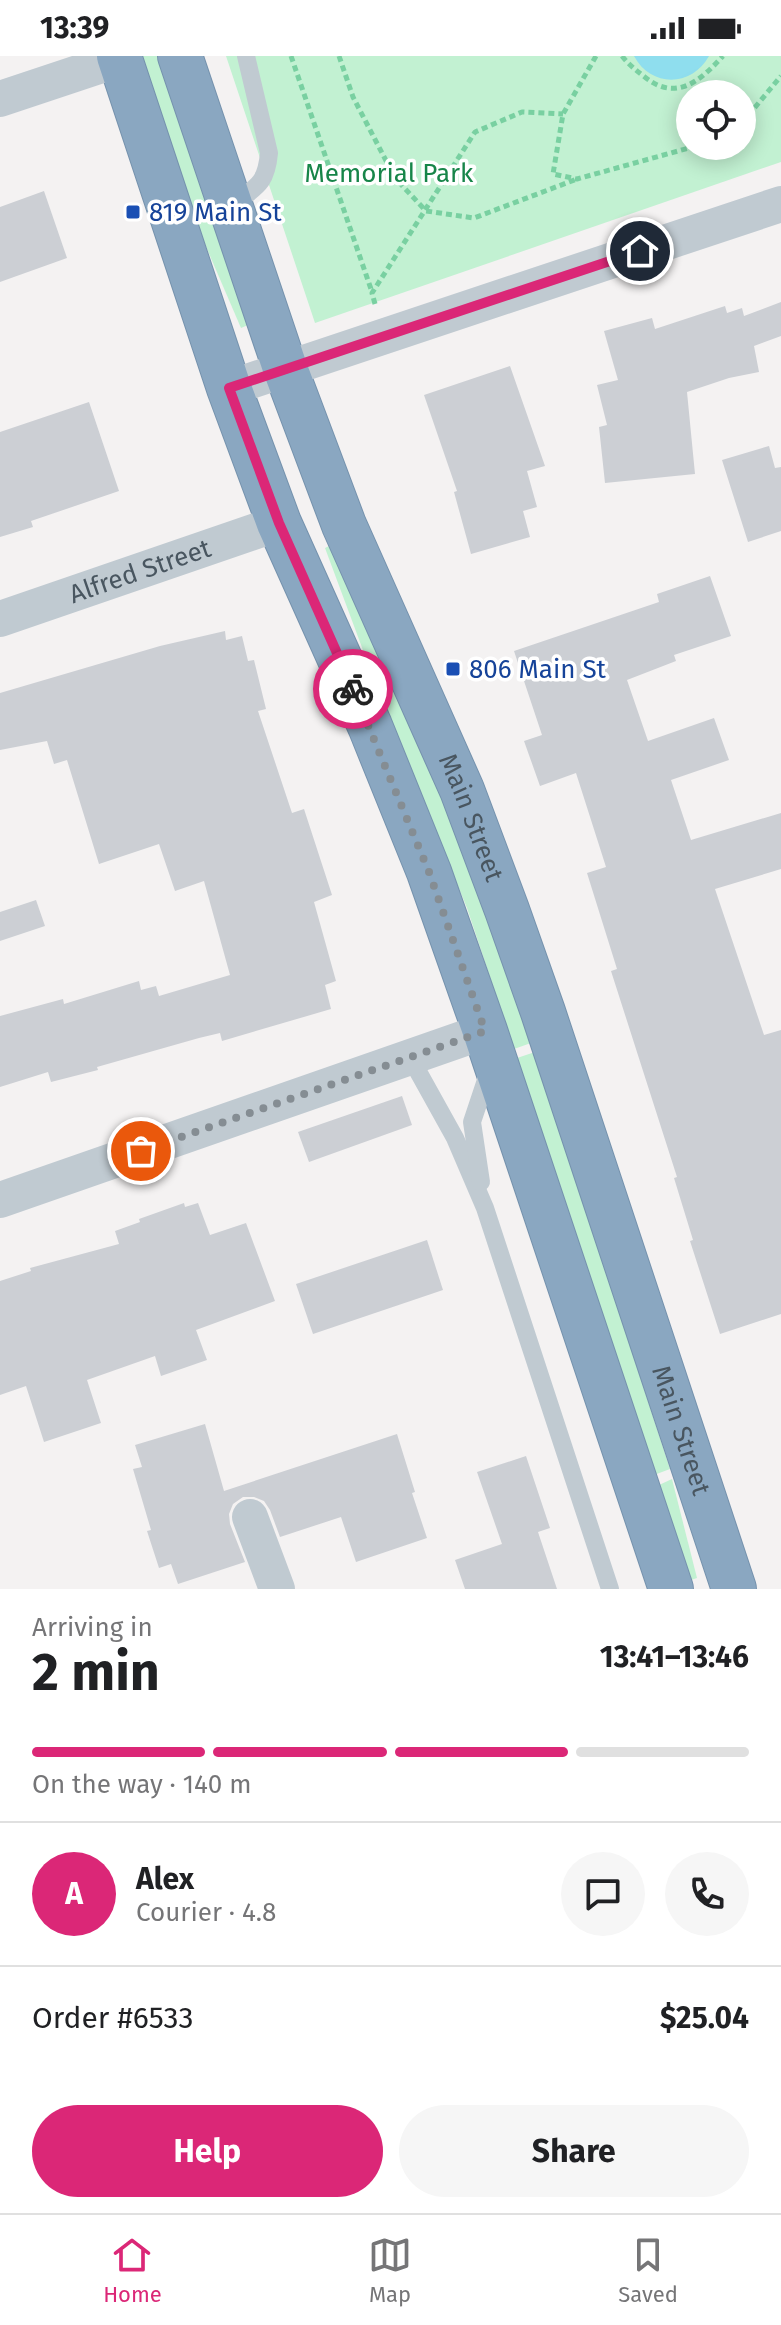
<!DOCTYPE html>
<html lang="en">
<head>
<meta charset="utf-8">
<style>
  body { margin:0; font-family:"Fira Sans",sans-serif; background:#f6f6f6; color:#202124; height:100vh; display:flex; flex-direction:column; font-size:30px; white-space:nowrap }
  * { box-sizing:border-box; margin:0 }
  p { font-size:26px; color:#757577 }
  .icon { flex:none; width:44px; height:44px; fill:none; stroke:currentColor; stroke-width:2; stroke-linecap:round; stroke-linejoin:round }
  .map { position:relative; height:1533px; overflow:hidden }
  .drawer { display:flex; flex-direction:column; background:#fff; flex:1 }
  .drawer>* { flex:none }
  .tools { position:absolute; left:676px; top:24px; display:grid; gap:16px }
  .tools a { display:grid; place-items:center; width:80px; height:80px; border-radius:50%; background:#fff; box-shadow:0 4px 20px #0003; font-size:40px }
  .pin { position:absolute; display:grid; place-items:center; width:68px; height:68px; color:#fff; margin:-34px; border:4px solid #fff; border-radius:50%; box-shadow:0 2px 8px #0007 }
  .courier { position:absolute; display:grid; place-items:center; width:80px; height:80px; margin:-40px; border:6px solid #db2777; border-radius:50%; background:#fff; color:#222; box-shadow:0 2px 10px #0007 }
  .headline em { font-style:normal; font-weight:700 }
  .headline div { display:flex; flex-direction:column-reverse }
  .headline { display:flex; align-items:center; justify-content:space-between; height:136px; padding:0 32px }
  h1 { font-size:52px; font-weight:700; line-height:60px }
  .bar { display:grid; grid-template-columns:repeat(4,1fr); gap:12px 8px; align-content:center; height:96px; padding:0 32px }
  .bar i { height:10px; border-radius:6px; background:#e0e0e0 }
  .bar .selected { background:#db2777 }
  .bar p { grid-column:span 4 }
  .line { display:flex; align-items:center; gap:20px; padding:0 32px; border-top:2px solid #e0e0e0 }
  .line div { flex:1 }
  .round { display:grid; place-items:center; flex:none; width:84px; height:84px; border-radius:42px; background:#f6f6f6 }
  .action { display:flex; gap:16px; margin-top:auto; padding:16px 32px }
  .action a { flex:1; height:92px; border-radius:48px; background:#db2777; color:#fff; font-size:32px; font-weight:700; line-height:92px; text-align:center }
  .action a+a { background:#f6f6f6; color:#202124 }
  .status { display:flex; justify-content:space-between; align-items:center; height:56px; padding:0 40px; background:#fff; direction:ltr }
  .status svg { height:22px; fill:currentColor }
  .tabs { display:flex; justify-content:space-around; align-items:center; height:112px; border-top:2px solid #e0e0e0; background:#fff; font-size:22px; color:#757577 }
  .tabs a { display:grid; justify-items:center; gap:4px }
  .tabs .selected { color:#db2777 }
  .map>svg:first-child { display:block }
  .green { fill:#c2f1d2; fill-rule:evenodd }
  .water { fill:#8fdeee }
  .building { fill:#cccfd4 }
  .lines { fill:none; stroke-linecap:round; stroke-linejoin:round }
  .highway-casing { stroke:#7592ad; stroke-width:46 }
  .path { stroke:#79d0a1; stroke-width:5; stroke-dasharray:6 4; stroke-linecap:butt }
  .lane { stroke:#c0cad1; stroke-width:18 }
  .street { stroke:#c0cad1; stroke-width:36 }
  .highway { stroke:#8aa7c1; stroke-width:44 }
  .done { stroke:#858d93; stroke-width:8; stroke-dasharray:0 14.4 }
  .route { stroke:#db2777; stroke-width:10 }
  .transit-dot { fill:#1a4fb4; stroke:#fff; stroke-width:3 }
  .labels { text-anchor:middle; dominant-baseline:central; stroke-width:7; stroke-linejoin:round; paint-order:stroke }
  .park-label { font-size:26px; fill:#178549; stroke:#fff }
  .transit-label { font-size:26px; fill:#164399; stroke:#fff; text-anchor:start }
  .street-label { font-size:26px; fill:#495660; stroke:#fff }
</style>
</head>
<body>
<div class="status"><b>13:39</b><svg viewBox="0 0 49 12"><path d="M0 12V9h3v3zM5 12V6h3v6zM10 12V3h3v9zM15 12V0h3v12zM26 1h20v11H26zM47 4h2v5h-2z"/></svg></div>
<div class="map">
<svg width="781" height="1533" viewBox="0 0 781 1533">
  <rect width="100%" height="100%" fill="#f4f2f2"/>
  <g class="green">
    <polygon points="140,0 160,0 248,269 241,272 198,172"/>
    <path d="M 226,0 L 781,0 L 781,106 L 315,267 ZM 690,38 L 742,38 L 742,90 L 690,90 Z"/>
    <polygon points="331,489 446,745 531,987 514,993 467,852 383,648 325,492"/>
    <polygon points="535,996 670,1413 654,1419 517,1002"/>
    <polygon points="672,1423 697,1522 691,1524 659,1429"/>
  </g>
  <path class="water" d="M 634,0 L 709,0 C 692,31 651,32 634,0 Z"/>
  <g class="building">
    <polygon points="44,135 67,202 0,226 0,151"/>
    <polygon points="781,246 781,280 754,290 759,316 729,322 687,336 695,418 605,427 599,371 607,369 597,329 618,324 604,275 652,262 655,273 725,250 727,257 742,252 744,260"/>
    <polygon points="510,310 545,410 527,415 537,451 523,455 530,481 471,498 454,436 457,435 424,339"/>
    <polygon points="89,346 119,435 31,465 33,471 0,481 0,376"/>
    <polygon points="769,390 775,412 781,411 781,475 748,486 722,404"/>
    <polygon points="710,520 731,580 674,599 676,605 627,624 648,685 714,662 729,704 671,724 691,784 781,757 781,813 715,833 764,979 781,974 781,1258 720,1278 690,1185 693,1184 674,1122 677,1121 611,915 617,913 587,817 606,811 576,717 540,730 524,685 542,679 514,595 659,546 657,538"/>
    <polygon points="225,575 226,584 242,580 248,605 254,604 266,653 258,655 292,757 304,753 332,839 314,846 336,925 325,929 331,953 222,985 220,977 199,982 97,1011 98,1014 51,1026 48,1016 0,1031 0,960 63,943 64,948 139,925 141,934 156,930 159,940 230,919 204,825 175,835 159,788 99,808 67,704 54,708 47,685 0,694 0,637 160,590"/>
    <polygon points="36,844 45,870 0,885 0,856"/>
    <polygon points="402,1040 412,1069 309,1106 298,1076"/>
    <polygon points="184,1147 185,1151 198,1147 210,1179 246,1167 275,1245 196,1274 207,1304 161,1320 155,1300 87,1324 101,1367 44,1386 26,1330 0,1339 0,1225 31,1215 30,1212 119,1188 115,1175 140,1166 139,1163"/>
    <polygon points="427,1184 443,1234 313,1278 296,1228"/>
    <polygon points="205,1368 224,1435 397,1378 415,1436 412,1437 427,1482 356,1506 341,1461 280,1481 270,1454 264,1445 254,1441 243,1441 233,1448 229,1458 230,1468 245,1506 178,1528 171,1508 159,1512 147,1475 151,1474 133,1413 142,1411 135,1389"/>
    <polygon points="526,1400 550,1472 538,1476 557,1533 465,1533 455,1504 502,1488 477,1416"/>
  </g>
  <g class="lines">
    <g class="highway-casing">
      <g id="highway">
        <polyline points="119,0 229,332 279,467 370,670 429,816 485,975 671,1533"/>
        <path id="s2" d="M 180,0 L 285,312 L 344,469 L 462,734 L 507,854 L 543,956 L 734,1533"/>
      </g>
    </g>
    <g class="path">
      <polyline points="291,0 372,236"/>
      <polyline points="339,0 353,41 395,122 426,155 474,162 577,123"/>
      <polyline points="596,0 563,58 553,118 577,123 696,90"/>
      <path d="M 622,0 C 629,9 637,15 646,22 C 677,46 701,24 723,0"/>
      <polyline points="742,67 781,20"/>
      <polyline points="375,248 372,237 475,76 522,56 563,58"/>
    </g>
    <g class="lane">
      <path d="M 231,150 C 255,131 266,130 269,97 L 246,0"/>
      <polyline points="410,1001 455,1082 485,1152 610,1533"/>
      <polyline points="481,1126 472,1066 489,1015"/>
    </g>
    <g class="street">
      <polyline points="0,43 120,3"/>
      <polyline points="229,332 781,148"/>
      <path id="s1" d="M 0,563 L 279,467"/>
      <polyline points="0,1144 485,975"/>
      <polyline points="250,1461 277,1533"/>
    </g>
    <use href="#highway" class="highway"/>
  </g>
  <g class="lines">
    <polyline class="done" points="141,1095 485,975 429,816 353,633"/>
    <polyline class="route" points="353,633 279,467 229,332 640,195"/>
  </g>
  <g class="transit-dot">
    <rect x="125" y="148" width="16" height="16" rx="4"/>
    <rect x="445" y="605" width="16" height="16" rx="4"/>
  </g>
  <g class="labels">
    <g class="park-label">
      <text x="389" y="117">Memorial Park</text>
    </g>
    <g class="transit-label">
      <text x="149" y="156">819 Main St</text>
      <text x="469" y="613">806 Main St</text>
    </g>
    <g class="street-label">
      <text stroke="none"><textPath href="#s1" startOffset="148">Alfred Street</textPath></text>
      <text stroke="none"><textPath href="#s2" startOffset="816">Main Street</textPath></text>
      <text stroke="none"><textPath href="#s2" startOffset="1464">Main Street</textPath></text>
    </g>
  </g>
</svg>
<div class="tools">
<a><svg class="icon" aria-label="locate" viewBox="0 0 24 24"><circle cx="12" cy="12" r="6"/><path d="M12 2v4M12 18v4M2 12h4M18 12h4"/></svg></a>
</div>
<div class="pin" style="left:141px;top:1095px;background:#ea580c"><svg class="icon" aria-label="bag" viewBox="0 0 24 24"><path d="M5 8h14l-1 12H6zM9 8a3 3 0 0 1 6 0"/></svg></div>
<div class="pin" style="left:640px;top:195px;background:#1f2937"><svg class="icon" aria-label="home" viewBox="0 0 24 24"><path d="M3 11l9-7 9 7M6 9v11h12V9"/></svg></div>
<div class="courier" style="left:353px;top:633px"><svg class="icon" aria-label="bike" viewBox="0 0 24 24"><circle cx="6" cy="16" r="4"/><circle cx="18" cy="16" r="4"/><path d="M6 16l4-8h5l3 8M10 8l3 8H6M13 5h3"/></svg></div>
</div>
<section class="drawer">
<div class="headline"><div><h1>2 min</h1><p>Arriving in</p></div><em>13:41–13:46</em></div>
<div class="bar"><i class="selected"></i><i class="selected"></i><i class="selected"></i><i></i><p>On the way · 140 m</p></div>
<div class="line" style="height:144px"><b class="round" style="background:#db2777;color:#fff">A</b><div><b>Alex</b><p>Courier · 4.8</p></div><a class="round"><svg class="icon" aria-label="chat" viewBox="0 0 24 24"><path d="M4 5h16v11H9l-5 4z"/></svg></a><a class="round"><svg class="icon" aria-label="phone" viewBox="0 0 24 24"><path d="M5 4h4l2 5-3 2q2 4 5 5l2-3 5 2v4C11 20 4 13 5 4z"/></svg></a></div>
<div class="line" style="height:104px"><div>Order #6533</div><b>$25.04</b></div>
<div class="action"><a>Help</a><a>Share</a></div>
</section>
<nav class="tabs">
<a class="selected"><svg class="icon" aria-label="home" viewBox="0 0 24 24"><path d="M3 11l9-7 9 7M6 9v11h12V9"/></svg>Home</a>
<a><svg class="icon" aria-label="map" viewBox="0 0 24 24"><path d="M3 6l6-2 6 2 6-2v14l-6 2-6-2-6 2zM9 4v14M15 6v14"/></svg>Map</a>
<a><svg class="icon" aria-label="saved" viewBox="0 0 24 24"><path d="M7 4h10v16l-5-4-5 4z"/></svg>Saved</a>
</nav>
</body>
</html>
